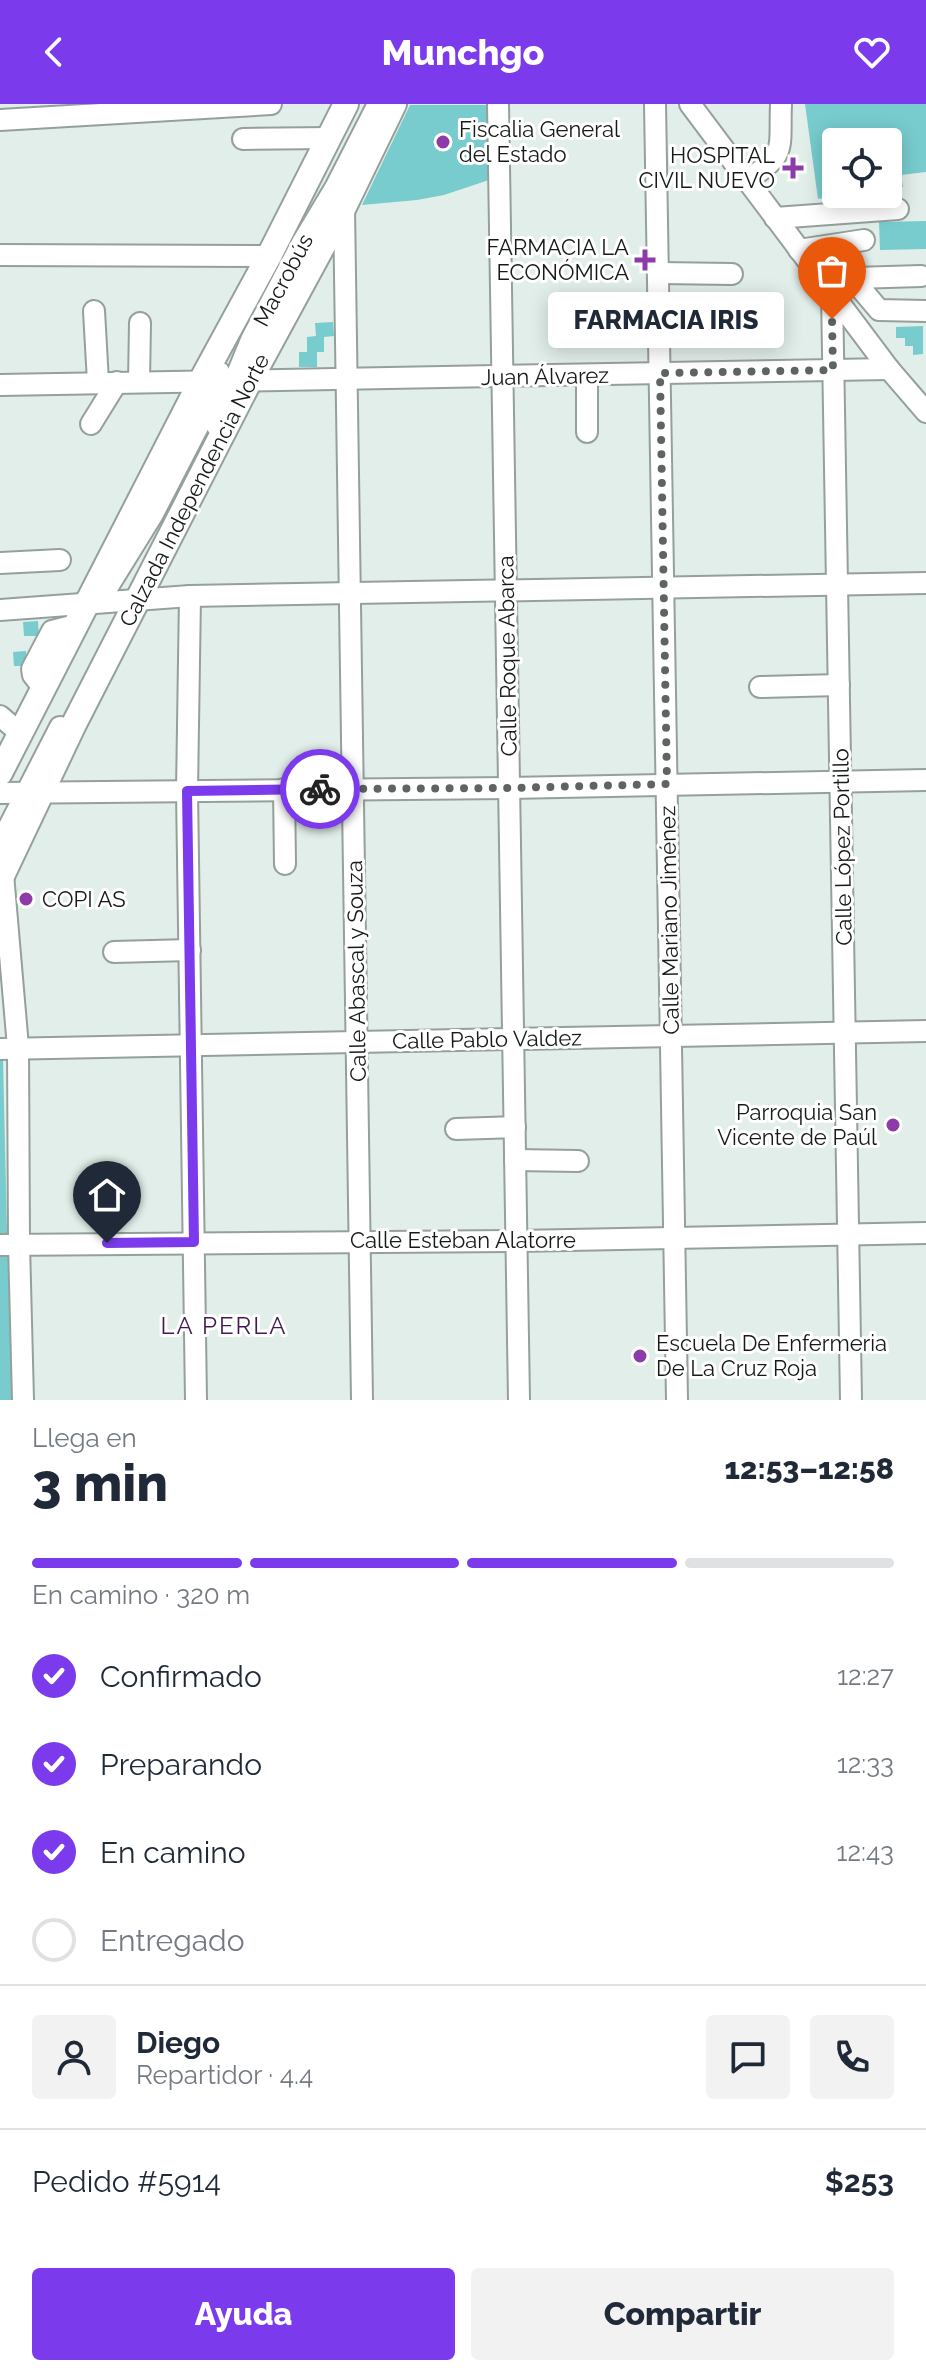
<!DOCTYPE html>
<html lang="es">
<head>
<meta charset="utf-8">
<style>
  body { margin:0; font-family:Raleway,sans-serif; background:#f2f2f3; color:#1f2937; height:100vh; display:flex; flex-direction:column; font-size:30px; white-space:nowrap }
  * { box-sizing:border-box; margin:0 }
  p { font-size:26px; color:#747a83 }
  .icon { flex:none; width:44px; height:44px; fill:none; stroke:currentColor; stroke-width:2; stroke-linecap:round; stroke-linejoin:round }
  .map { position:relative; height:1296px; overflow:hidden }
  .details { display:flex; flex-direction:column; background:#fff; flex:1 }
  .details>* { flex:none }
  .controls { position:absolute; left:822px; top:24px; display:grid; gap:16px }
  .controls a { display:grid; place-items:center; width:80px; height:80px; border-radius:8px; background:#fff; box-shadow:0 4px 20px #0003; font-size:40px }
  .pin { position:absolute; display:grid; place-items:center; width:68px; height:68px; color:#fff; margin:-82px -34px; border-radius:50% 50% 50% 0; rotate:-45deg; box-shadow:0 0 8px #0007 }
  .pin .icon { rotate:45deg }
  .courier { position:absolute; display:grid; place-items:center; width:80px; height:80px; margin:-40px; border:6px solid #7c3aed; border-radius:50%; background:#fff; color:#222; box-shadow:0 2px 10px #0007 }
  .bubble { position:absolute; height:56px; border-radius:8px; background:#fff; box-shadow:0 4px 20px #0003; font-size:26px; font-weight:800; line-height:56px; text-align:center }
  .summary em { font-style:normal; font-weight:800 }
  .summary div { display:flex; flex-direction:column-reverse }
  .summary { display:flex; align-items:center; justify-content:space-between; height:136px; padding:0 32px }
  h1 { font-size:52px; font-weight:800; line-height:60px }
  .bar { display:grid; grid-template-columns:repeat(4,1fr); gap:12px 8px; align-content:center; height:96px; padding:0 32px }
  .bar i { height:10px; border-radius:6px; background:#e0e1e3 }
  .bar .current { background:#7c3aed }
  .bar p { grid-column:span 4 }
  .line { display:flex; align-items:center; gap:20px; padding:0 32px; border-top:2px solid #e0e1e3 }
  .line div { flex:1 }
  .round { display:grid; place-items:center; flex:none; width:84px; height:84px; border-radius:8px; background:#f2f2f3 }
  ol { padding:0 32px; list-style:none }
  li { display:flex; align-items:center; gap:24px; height:88px }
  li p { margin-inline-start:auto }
  li .icon { padding:8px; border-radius:50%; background:#7c3aed; color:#fff; stroke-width:4 }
  li:last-child { color:#747a83 }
  li i { width:44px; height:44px; border:4px solid #e0e1e3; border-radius:50% }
  .primary-button { display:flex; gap:16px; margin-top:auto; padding:16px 32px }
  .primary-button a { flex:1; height:92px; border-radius:8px; background:#7c3aed; color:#fff; font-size:32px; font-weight:800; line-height:92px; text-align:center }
  .primary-button a+a { background:#f2f2f3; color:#1f2937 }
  header { display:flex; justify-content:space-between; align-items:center; height:104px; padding:0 32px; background:#7c3aed; color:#fff; font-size:36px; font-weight:800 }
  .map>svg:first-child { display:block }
  .building { fill:#78ccce }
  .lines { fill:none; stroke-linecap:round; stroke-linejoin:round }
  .minor-casing { stroke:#95a09b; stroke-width:24 }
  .major-casing { stroke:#95a09b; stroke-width:28 }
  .minor { stroke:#fff; stroke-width:20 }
  .major { stroke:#fff; stroke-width:24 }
  .done { stroke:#5d6461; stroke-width:8; stroke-dasharray:0 14.4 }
  .route { stroke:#7c3aed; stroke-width:10 }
  .poi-dot { fill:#8e3baa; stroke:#fff; stroke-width:3 }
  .labels { text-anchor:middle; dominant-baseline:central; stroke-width:6; stroke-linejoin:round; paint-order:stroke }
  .poi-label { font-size:22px; fill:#151918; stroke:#fff; text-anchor:start }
  .street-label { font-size:22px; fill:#151918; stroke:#fff }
  .neighbourhood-label { font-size:24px; letter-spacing:2px; fill:#41194e; stroke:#fff }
</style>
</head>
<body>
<header><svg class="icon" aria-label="back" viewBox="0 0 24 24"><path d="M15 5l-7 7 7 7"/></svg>Munchgo<svg class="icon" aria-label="heart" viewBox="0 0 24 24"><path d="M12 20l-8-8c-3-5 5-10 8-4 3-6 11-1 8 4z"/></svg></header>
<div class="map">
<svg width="926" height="1296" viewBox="0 0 926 1296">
  <rect width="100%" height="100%" fill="#e2eee9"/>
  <g class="building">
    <polygon points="805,0 926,0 926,68 901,71 903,83 888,85 888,38 836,38 836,92 818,95"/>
    <polygon points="410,1 494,1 495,74 444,91 417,96 362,101"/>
    <polygon points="846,90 883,90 884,96 848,101"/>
    <polygon points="926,117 926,145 880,146 879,118"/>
    <polygon points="333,218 334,232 324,233 324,248 317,248 317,263 299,263 299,248 307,248 307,233 316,232 315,219"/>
    <polygon points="923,222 923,250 913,251 913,242 905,242 905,234 896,234 896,223"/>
    <polygon points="204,320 212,323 165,417 158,413"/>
    <polygon points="38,517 39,532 24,532 23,518"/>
    <polygon points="26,547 27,562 14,562 13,548"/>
    <polygon points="0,954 3,954 7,1129 0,1129"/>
    <polygon points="13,1146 17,1296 0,1296 0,1147"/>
  </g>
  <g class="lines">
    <g class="minor-casing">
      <g id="minor">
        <polyline points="498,0 519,1296"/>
        <polyline points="655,0 677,1296"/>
        <polyline points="690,0 889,265 926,308"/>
        <polyline points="0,16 271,0"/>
        <polyline points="243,35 329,34"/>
        <path d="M 747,76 C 788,50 779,45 781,0"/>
        <polyline points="344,104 362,1296"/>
        <polyline points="775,114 898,105"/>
        <polyline points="799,146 864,136"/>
        <polyline points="0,151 269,152"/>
        <polyline points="658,169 732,170"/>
        <polyline points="852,174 879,206 926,207"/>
        <polyline points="821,175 921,172"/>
        <polyline points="832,189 851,1296"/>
        <polyline points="94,207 98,278"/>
        <polyline points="139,278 140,219"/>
        <polyline points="0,281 889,265"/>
        <polyline points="91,320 117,278"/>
        <polyline points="216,321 251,236 302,139 335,84 378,0"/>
        <polyline points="587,328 587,271"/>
        <polyline points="0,459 60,456"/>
        <polyline points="190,492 187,687 196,1296"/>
        <polyline points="101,494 153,410 201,317 219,268"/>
        <polyline points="0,506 190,492 926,479"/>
        <polyline points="760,583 839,581"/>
        <polyline points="43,584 33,571 32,565 52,527 76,521"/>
        <polyline points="0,612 20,629"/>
        <polyline points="284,685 285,760"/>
        <polyline points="0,689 509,684 926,676"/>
        <polyline points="0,740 60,623"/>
        <polyline points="3,770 18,943 19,1140 23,1296"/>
        <polyline points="114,848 190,846"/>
        <polyline points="0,945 926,927"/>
        <polyline points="456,1025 515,1023"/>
        <polyline points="515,1056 578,1057"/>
        <polyline points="0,1141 517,1137 926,1129"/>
      </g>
    </g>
    <g class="major-casing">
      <g id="major">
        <polyline points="0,669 201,277 269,152 346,0"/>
        <polyline points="0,776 74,620 249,278 344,103 394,0"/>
      </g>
    </g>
    <use href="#minor" class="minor"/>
    <use href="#major" class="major"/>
  </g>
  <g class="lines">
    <polyline class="done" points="320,685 509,684 667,680 660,269 833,266 832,215"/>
    <polyline class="route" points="107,1139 194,1138 187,687 320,685"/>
  </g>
  <g class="poi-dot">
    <circle cx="443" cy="38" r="8"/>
    <path d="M789 52h8v8h8v8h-8v8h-8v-8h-8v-8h8z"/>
    <path d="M641 144h8v8h8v8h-8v8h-8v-8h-8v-8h8z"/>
    <circle cx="26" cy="795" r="8"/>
    <circle cx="893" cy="1021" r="8"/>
    <circle cx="640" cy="1252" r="8"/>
  </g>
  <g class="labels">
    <g class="poi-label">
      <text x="459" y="25">Fiscalia General<tspan x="459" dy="25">del Estado</tspan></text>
      <text x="775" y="51" text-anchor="end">HOSPITAL<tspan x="775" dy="25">CIVIL NUEVO</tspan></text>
      <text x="629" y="143" text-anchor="end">FARMACIA LA<tspan x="629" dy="25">ECONÓMICA</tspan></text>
      <text x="42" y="795">COPI AS</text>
      <text x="877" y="1008" text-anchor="end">Parroquia San<tspan x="877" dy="25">Vicente de Paúl</tspan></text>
      <text x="656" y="1239">Escuela De Enfermeria<tspan x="656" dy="25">De La Cruz Roja</tspan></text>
    </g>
    <g class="street-label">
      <text transform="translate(283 176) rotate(-62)">Macrobús</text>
      <text transform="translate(545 272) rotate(-1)">Juan Álvarez</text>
      <text transform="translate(194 386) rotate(-63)">Calzada Independencia Norte</text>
      <text transform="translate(507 552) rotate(-91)">Calle Roque Abarca</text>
      <text transform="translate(842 743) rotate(-91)">Calle López Portillo</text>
      <text transform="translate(669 816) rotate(-91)">Calle Mariano Jiménez</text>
      <text transform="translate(356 867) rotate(-91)">Calle Abascal y Souza</text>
      <text transform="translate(487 935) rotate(-1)">Calle Pablo Valdez</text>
      <text x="463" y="1136">Calle Esteban Alatorre</text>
    </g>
    <g class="neighbourhood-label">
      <text x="224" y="1221">LA PERLA</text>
    </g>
  </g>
</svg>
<div class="controls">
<a><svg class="icon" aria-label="locate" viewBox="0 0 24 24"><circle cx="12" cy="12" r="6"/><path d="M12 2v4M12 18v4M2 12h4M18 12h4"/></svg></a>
</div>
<div class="pin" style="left:832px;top:215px;background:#ea580c"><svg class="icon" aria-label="bag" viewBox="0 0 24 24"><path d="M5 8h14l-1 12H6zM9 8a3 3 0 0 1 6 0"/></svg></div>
<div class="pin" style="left:107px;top:1139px;background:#1f2937"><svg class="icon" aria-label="home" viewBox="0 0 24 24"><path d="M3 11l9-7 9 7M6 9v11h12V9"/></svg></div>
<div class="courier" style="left:320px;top:685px"><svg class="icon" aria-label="bike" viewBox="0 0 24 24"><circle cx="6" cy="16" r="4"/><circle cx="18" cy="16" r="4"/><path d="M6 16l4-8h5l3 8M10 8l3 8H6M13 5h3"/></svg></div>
<div class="bubble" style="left:548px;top:188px;width:236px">FARMACIA IRIS</div>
</div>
<section class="details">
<div class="summary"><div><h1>3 min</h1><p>Llega en</p></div><em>12:53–12:58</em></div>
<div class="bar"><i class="current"></i><i class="current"></i><i class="current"></i><i></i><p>En camino · 320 m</p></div>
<ol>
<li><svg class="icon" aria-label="check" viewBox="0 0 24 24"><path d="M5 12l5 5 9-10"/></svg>Confirmado<p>12:27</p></li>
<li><svg class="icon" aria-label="check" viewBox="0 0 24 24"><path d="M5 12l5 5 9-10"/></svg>Preparando<p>12:33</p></li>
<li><svg class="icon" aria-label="check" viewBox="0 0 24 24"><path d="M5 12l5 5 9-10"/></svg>En camino<p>12:43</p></li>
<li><i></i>Entregado</li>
</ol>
<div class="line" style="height:144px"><a class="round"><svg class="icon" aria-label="person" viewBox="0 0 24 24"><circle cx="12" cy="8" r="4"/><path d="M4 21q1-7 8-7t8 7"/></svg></a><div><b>Diego</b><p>Repartidor · 4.4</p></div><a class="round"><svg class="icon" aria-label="chat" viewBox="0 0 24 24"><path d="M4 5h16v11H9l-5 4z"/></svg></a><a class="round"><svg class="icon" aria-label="phone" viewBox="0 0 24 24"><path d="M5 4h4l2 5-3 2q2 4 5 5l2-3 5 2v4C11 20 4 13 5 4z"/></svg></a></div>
<div class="line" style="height:104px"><div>Pedido #5914</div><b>$253</b></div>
<div class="primary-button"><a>Ayuda</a><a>Compartir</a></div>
</section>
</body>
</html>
